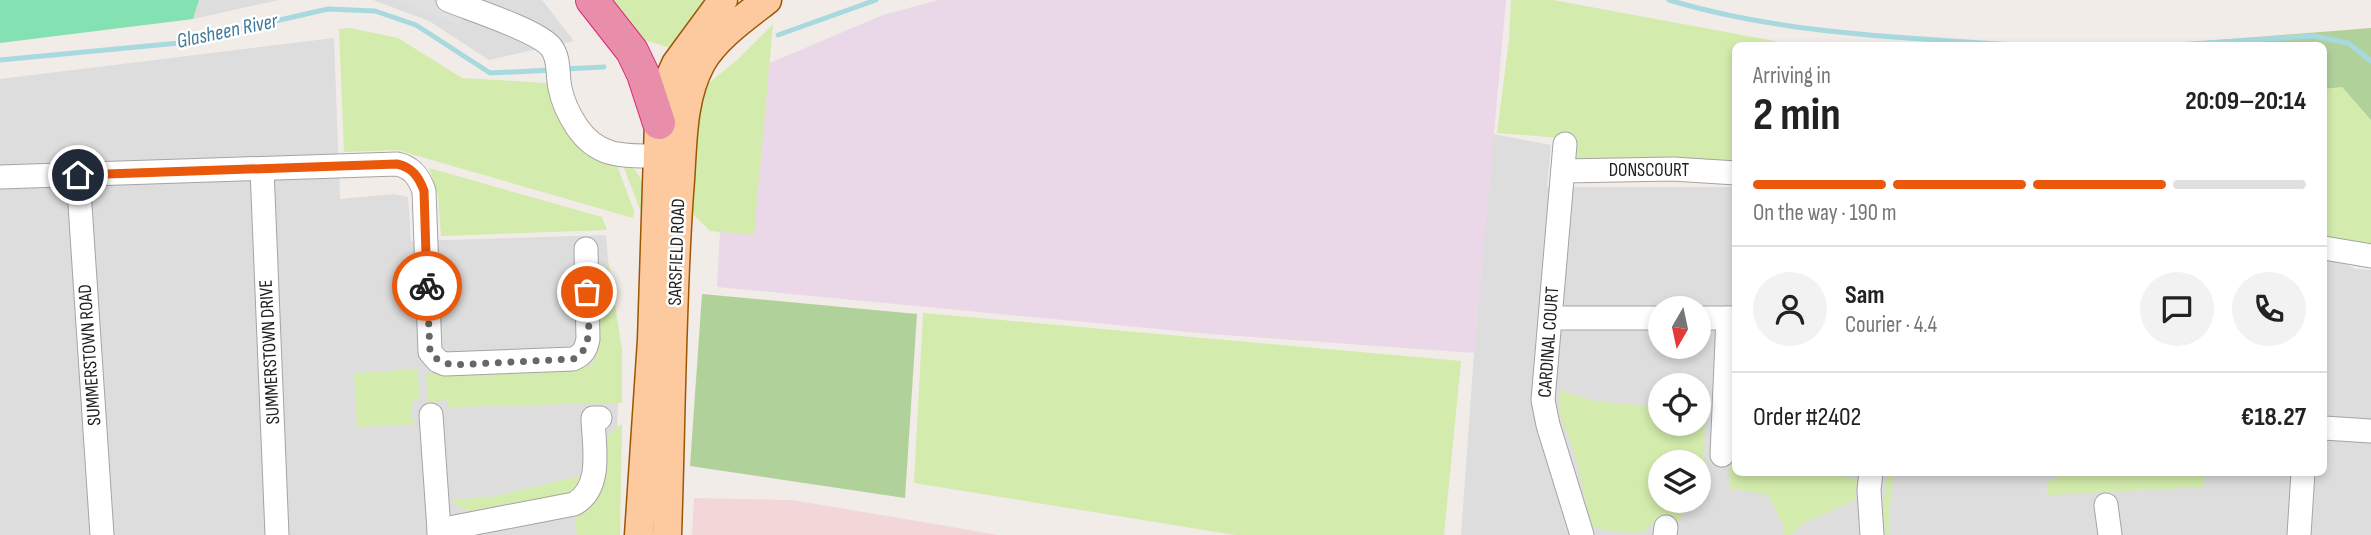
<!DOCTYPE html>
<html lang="en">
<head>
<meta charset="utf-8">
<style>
  body { margin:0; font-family:"Sofia Sans Condensed",sans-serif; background:#f2f2f2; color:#222; height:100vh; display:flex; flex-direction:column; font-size:26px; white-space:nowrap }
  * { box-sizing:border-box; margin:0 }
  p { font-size:23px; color:#767676 }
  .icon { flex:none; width:38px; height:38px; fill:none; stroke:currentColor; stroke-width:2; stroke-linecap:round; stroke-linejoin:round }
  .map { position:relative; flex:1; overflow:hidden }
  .side { position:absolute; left:1732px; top:42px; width:595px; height:434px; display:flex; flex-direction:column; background:#fff; border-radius:10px; box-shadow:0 4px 10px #0003 }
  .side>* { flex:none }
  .needle { width:46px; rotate:189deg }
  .controls { position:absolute; left:1648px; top:296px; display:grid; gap:14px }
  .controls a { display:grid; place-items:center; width:63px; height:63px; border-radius:50%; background:#fff; box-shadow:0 4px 10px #0003; font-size:35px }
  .pin { position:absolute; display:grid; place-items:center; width:60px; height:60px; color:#fff; margin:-30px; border:4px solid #fff; border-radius:50%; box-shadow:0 2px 7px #0007 }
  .courier { position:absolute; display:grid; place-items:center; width:70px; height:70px; margin:-35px; border:5px solid #ea580c; border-radius:50%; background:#fff; color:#222; box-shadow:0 2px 9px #0007 }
  .overview em { font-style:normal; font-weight:700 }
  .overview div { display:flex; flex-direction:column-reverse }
  .overview { display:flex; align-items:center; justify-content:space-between; height:119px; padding:0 21px }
  h1 { font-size:46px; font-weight:700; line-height:52px }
  .bar { display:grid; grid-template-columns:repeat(4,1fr); gap:10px 7px; align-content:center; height:84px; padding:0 21px }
  .bar i { height:9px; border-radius:5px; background:#e0e0e0 }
  .bar .active { background:#ea580c }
  .bar p { grid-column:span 4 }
  .line { display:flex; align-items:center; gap:18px; padding:0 21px; border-top:2px solid #e0e0e0 }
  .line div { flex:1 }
  .round { display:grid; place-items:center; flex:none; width:74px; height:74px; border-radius:37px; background:#f2f2f2 }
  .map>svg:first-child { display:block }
  .residential { fill:#dedddd; fill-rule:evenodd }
  .commercial { fill:#f2d6d8 }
  .industrial { fill:#ead8e9 }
  .grass { fill:#d3ebac }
  .forest { fill:#b1d19b }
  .pitch { fill:#84e1b1 }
  .parking { fill:#e0e0e0 }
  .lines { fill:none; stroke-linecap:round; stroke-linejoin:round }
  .stream { stroke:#a7d9df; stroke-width:5 }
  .minor-casing { stroke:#a4a4a4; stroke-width:25 }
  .major-casing { stroke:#9d5500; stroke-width:31 }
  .highway-casing { stroke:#df247b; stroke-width:34 }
  .minor { stroke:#fff; stroke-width:23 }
  .major { stroke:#fdc99f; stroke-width:28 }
  .highway { stroke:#e98eaa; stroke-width:32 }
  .done { stroke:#696766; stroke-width:7; stroke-dasharray:0 12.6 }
  .route { stroke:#ea580c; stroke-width:9 }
  .labels { text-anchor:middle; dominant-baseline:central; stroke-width:5; stroke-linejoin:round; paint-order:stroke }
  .street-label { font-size:19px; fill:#202020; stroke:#fff }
  .water-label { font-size:21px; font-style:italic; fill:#41799b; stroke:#fff }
</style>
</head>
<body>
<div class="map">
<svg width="2371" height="535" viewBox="0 0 2371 535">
  <rect width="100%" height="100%" fill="#f1ece7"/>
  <g class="residential">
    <polygon points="199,0 279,0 193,19"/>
    <polygon points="373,0 542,0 574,41 489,60 429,21"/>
    <polygon points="334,38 340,199 394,194 408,197 411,241 606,235 611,293 619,351 615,535 0,535 0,79"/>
    <path d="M 1493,134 L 1551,145 L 1547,187 L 1736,187 L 1736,472 L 2324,472 L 2324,255 L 2356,269 L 2371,270 L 2371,535 L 1461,535 L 1474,353 ZM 1661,308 L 1699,308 L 1699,346 L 1661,346 ZM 1661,385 L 1699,385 L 1699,424 L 1661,424 ZM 1661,462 L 1699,462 L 1699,500 L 1661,500 Z"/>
  </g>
  <polygon class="commercial" points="694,498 792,500 999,535 692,535"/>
  <polygon class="industrial" points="938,0 1506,0 1474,353 1211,334 717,287 727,108 758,68 883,15"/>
  <g class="grass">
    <polygon points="605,0 707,0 674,49 638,38"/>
    <polygon points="1511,0 1553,0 1796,45 1736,46 1736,162 1573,163 1574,139 1497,133 1509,40"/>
    <polygon points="773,24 754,235 710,231 690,211 699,91 736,61"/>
    <polygon points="350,28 398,38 462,78 547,83 556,104 616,163 634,211 633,218 397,150 344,152 339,29"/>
    <polygon points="2342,87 2371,120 2371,247 2324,237 2324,89"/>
    <path d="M 622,163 C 646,169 646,197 643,217 Z"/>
    <polygon points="429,168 602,217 607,230 441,236 438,195"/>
    <path d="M 609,266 L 622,350 L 622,403 L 448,407 L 447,400 L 428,402 L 426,374 L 543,371 L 589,366 C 608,355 596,296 595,275 L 598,269 Z"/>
    <polygon points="923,313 1461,361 1444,535 1235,535 914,483"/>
    <polygon points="418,369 419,400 411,401 411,419 418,424 357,427 354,373"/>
    <path d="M 1559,390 L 1594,401 L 1661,407 L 1661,424 L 1699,424 L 1699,410 L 1705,411 L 1704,460 L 1709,463 L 1699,481 L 1699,462 L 1661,462 L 1661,500 L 1688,501 L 1679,521 L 1656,520 C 1652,524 1649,530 1643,532 C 1633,535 1600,530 1591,526 L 1576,458 L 1560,414 Z"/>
    <path d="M 622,424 L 620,535 L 577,535 L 574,516 C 625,496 580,449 622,424 Z"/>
    <polygon points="1729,465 1736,467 1736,472 1835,473 1857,480 1855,500 1802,524 1791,535 1784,535 1783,525 1768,495 1729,488"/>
    <polygon points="1887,472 1894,473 1889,511 1890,535 1886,535 1883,509"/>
    <polygon points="2069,472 2204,472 2204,473 2203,487 2048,495 2047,482"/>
    <path d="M 583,475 C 582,487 573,491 563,495 L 471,511 L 457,506 L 451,500 L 491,497 Z"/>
  </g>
  <g class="forest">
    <polygon points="2371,28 2371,120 2342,87 2324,89 2324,46 2153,45"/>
    <polygon points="702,294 917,314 905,498 690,466"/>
  </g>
  <polygon class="pitch" points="0,0 199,0 193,19 0,43"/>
  <polygon class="parking" points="396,0 432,0 464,13 460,25"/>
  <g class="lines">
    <g class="stream">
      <path d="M 1669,0 C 1785,35 1910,38 2030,46"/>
      <polyline points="778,35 876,0"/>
      <polyline points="2159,46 2314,36 2348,43 2371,61"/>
      <polyline points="0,60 179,43 328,9 375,11 416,25 490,73 552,70"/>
      <polyline points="565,69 604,67"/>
    </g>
    <g class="minor-casing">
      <g id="minor">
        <path d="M 448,0 C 470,9 537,30 551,47 C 560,58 557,74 560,88 C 563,103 569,115 577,127 C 598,158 624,156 658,156"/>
        <polyline points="1565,144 1543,400 1548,425 1582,535"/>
        <polyline points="262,169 277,535"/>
        <polyline points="1563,171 1673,169 1736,173"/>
        <polyline points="78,175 102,535"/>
        <path d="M 0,177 L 397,164 C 412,167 419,177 424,191 L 430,352 L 438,361 L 445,364 L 573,359 C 583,355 586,349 588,339 L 586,249"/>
        <polyline points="2324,248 2371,256"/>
        <polyline points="1551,318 1661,318"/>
        <polyline points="1699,318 1736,318"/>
        <polyline points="431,415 439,530"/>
        <polyline points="2324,428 2371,431"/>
        <polyline points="1722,455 1728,318"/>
        <polyline points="1871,472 1869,490 1872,535"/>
        <polyline points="2106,505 2110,535"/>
        <path d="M 439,535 L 439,530 L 574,504 C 603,488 594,447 593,418 L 600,418"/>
        <polyline points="1665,535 1666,527"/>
        <polyline points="2299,535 2303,472"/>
      </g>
    </g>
    <g class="major-casing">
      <g id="major">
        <polyline points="639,535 652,340 659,123 667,84 676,64 723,0"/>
        <path d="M 667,535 C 671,421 671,307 679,193 C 683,149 680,102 701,63 C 715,38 745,17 767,0"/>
      </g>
    </g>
    <g class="highway-casing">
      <polyline id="highway" points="592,0 632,51 643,74 659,123"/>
    </g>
    <use href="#minor" class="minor"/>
    <use href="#major" class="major"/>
    <use href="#highway" class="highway"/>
  </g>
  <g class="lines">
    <path class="done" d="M 427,286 L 430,352 L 438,360 L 452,365 L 573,359 C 596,349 587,313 587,292"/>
    <path class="route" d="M 78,175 L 397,164 C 412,167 419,177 424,191 L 427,286"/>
  </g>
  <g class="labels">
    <g class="street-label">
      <text x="1649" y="170">DONSCOURT</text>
      <text transform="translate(677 252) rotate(-88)">SARSFIELD ROAD</text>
      <text transform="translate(1549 342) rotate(-86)">CARDINAL COURT</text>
      <text transform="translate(270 352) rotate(-93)">SUMMERSTOWN DRIVE</text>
      <text transform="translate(90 355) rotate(-94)">SUMMERSTOWN ROAD</text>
    </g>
    <g class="water-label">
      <text transform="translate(227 31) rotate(-12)">Glasheen River</text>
    </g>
  </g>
</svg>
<div class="controls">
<a><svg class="needle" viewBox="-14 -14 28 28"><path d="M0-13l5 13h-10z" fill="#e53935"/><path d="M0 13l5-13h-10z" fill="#767676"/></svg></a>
<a><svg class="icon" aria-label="locate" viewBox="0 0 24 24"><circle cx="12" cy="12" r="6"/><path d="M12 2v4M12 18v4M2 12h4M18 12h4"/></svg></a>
<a><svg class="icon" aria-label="layers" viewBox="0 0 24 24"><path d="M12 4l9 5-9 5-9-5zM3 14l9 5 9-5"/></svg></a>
</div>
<div class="pin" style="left:587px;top:292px;background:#ea580c"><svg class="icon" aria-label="bag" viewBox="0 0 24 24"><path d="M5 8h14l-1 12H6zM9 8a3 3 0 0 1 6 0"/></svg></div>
<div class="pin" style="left:78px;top:175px;background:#1f2937"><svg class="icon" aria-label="home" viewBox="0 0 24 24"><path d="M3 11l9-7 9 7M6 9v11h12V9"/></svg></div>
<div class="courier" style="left:427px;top:286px"><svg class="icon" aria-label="bike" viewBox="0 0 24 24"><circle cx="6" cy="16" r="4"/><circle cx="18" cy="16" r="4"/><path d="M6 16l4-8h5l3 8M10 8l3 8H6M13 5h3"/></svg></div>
<section class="side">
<div class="overview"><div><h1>2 min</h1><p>Arriving in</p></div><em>20:09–20:14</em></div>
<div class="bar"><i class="active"></i><i class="active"></i><i class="active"></i><i></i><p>On the way · 190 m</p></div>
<div class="line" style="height:126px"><a class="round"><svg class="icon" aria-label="person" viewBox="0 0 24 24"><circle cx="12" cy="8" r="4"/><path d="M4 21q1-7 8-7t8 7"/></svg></a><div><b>Sam</b><p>Courier · 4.4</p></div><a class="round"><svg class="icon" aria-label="chat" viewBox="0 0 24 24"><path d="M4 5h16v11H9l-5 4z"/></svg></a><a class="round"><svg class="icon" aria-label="phone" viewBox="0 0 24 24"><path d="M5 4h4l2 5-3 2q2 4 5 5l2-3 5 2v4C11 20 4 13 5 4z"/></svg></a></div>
<div class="line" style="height:91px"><div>Order #2402</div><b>€18.27</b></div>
</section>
</div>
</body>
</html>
